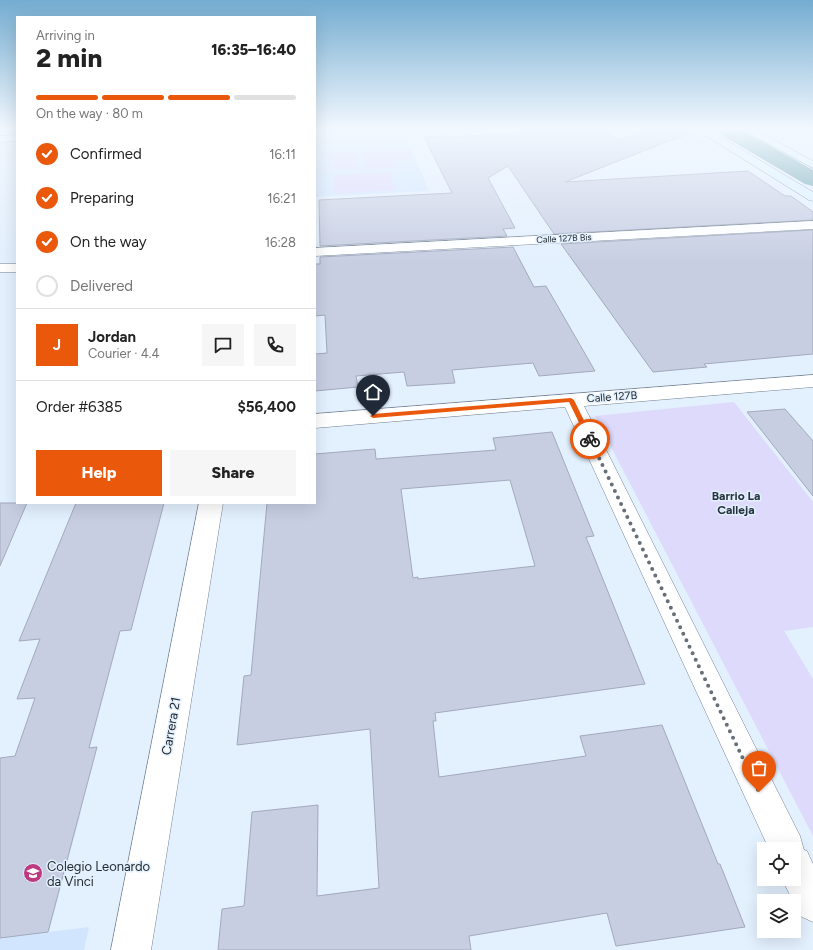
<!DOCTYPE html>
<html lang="en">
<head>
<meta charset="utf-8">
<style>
  body { margin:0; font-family:Figtree,sans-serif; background:#f6f6f6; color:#222; height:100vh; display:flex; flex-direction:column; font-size:15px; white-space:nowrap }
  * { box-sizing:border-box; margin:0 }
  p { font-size:13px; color:#767676 }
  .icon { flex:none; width:22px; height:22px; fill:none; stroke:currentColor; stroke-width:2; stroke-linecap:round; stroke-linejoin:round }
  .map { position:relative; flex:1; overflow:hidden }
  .details { position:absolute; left:16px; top:16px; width:300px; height:488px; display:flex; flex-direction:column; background:#fff; border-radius:0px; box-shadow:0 4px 16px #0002 }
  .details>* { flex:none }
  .tools { position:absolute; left:757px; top:842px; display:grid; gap:8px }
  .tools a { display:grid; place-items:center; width:44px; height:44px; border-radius:0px; background:#fff; box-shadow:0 4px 16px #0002; font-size:20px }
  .pin { position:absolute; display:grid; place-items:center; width:34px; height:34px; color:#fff; margin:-41px -17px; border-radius:50% 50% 50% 0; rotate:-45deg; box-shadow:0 0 4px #0007 }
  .pin .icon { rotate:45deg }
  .courier { position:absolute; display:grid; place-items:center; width:40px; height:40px; margin:-20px; border:3px solid #ea580c; border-radius:50%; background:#fff; color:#222; box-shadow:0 1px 5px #0007 }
  .head em { font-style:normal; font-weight:800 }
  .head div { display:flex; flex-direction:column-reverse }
  .head { display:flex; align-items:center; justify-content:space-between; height:68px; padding:0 20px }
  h1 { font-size:26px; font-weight:800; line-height:30px }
  .bar { display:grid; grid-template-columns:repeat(4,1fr); gap:6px 4px; align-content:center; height:48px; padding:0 20px }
  .bar i { height:5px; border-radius:3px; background:#e0e0e0 }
  .bar .current { background:#ea580c }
  .bar p { grid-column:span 4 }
  .line { display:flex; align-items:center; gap:10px; padding:0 20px; border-top:1px solid #e0e0e0 }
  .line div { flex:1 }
  .round { display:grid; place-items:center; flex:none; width:42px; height:42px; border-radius:0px; background:#f6f6f6 }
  ol { padding:0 20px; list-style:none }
  li { display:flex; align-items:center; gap:12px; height:44px }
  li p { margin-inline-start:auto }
  li .icon { padding:4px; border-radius:50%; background:#ea580c; color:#fff; stroke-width:4 }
  li:last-child { color:#767676 }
  li i { width:22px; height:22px; border:2px solid #e0e0e0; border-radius:50% }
  .primary-button { display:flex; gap:8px; margin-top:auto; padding:8px 20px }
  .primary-button a { flex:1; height:46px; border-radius:0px; background:#ea580c; color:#fff; font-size:16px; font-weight:800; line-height:46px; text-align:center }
  .primary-button a+a { background:#f6f6f6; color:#222 }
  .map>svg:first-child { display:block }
  .built { fill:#d1e6fe }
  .green { fill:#dedafb }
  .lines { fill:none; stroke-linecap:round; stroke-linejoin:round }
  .river { fill:#669fab; fill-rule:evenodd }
  .building { fill:#c7cee2; stroke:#a3a9bd; fill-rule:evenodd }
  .street-casing { stroke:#748292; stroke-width:1 }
  .secondary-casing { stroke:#748292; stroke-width:1 }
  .street { fill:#fff; fill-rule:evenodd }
  .secondary { fill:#dcf3ff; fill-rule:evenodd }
  .route { fill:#ea580c }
  .done { stroke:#676f78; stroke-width:4; stroke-dasharray:0 7.2 }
  .labels { text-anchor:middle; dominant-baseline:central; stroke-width:3; stroke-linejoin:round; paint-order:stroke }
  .far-street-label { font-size:9px; fill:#242a30; stroke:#e3f0fe }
  .street-label { font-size:11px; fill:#242a30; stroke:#e3f0fe }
  .neighbourhood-label { font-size:12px; font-weight:bold; fill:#25313e; stroke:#e3f0fe }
  .near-street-label { font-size:13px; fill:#242a30; stroke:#e3f0fe }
  .near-poi-label { font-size:13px; fill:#242a30; stroke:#e3f0fe; text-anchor:start }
</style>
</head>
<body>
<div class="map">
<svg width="813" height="950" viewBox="0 0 813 950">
  <rect width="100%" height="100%" fill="#e3f0fe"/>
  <g class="built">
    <polygon points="315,130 404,130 429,191 315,197"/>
    <polygon points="81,812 49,932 89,927 84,950 0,950 0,819"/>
  </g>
  <g class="green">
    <polygon points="686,130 704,142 685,143 668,131"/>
    <polygon points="408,149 413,159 394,160 390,150"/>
    <polygon points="389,151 395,168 367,169 363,152"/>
    <polygon points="355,152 359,169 334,170 331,153"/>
    <polygon points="390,172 396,190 334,194 333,175"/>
    <polygon points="734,402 813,502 813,627 784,631 813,679 813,836 595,416"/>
  </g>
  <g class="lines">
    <polygon class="river" points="717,130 742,130 813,170 813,186 805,184 720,134"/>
  </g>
  <g class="building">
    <polygon points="520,130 606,130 619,140 646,130 683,130 684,135 565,182 748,171 785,196 791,196 813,212 813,220 554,234 508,166 488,178 515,228 503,229 507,236 320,246 319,200 452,193 424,137 448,136 449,137 523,133"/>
    <polygon points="813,230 813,354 704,364 707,367 653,372 561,244"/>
    <polygon points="513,247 534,287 546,286 595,371 539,376 533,363 452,370 455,383 407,386 404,372 356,376 358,387 315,391 315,354 327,353 325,315 315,316 315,264 320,264 320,257"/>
    <polygon points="785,409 813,441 813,496 747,412"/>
    <path d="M 552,432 L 594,536 L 586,537 L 645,684 L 435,713 L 436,721 L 433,721 L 439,777 L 586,756 L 580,736 L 662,725 L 718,864 L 720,864 L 745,927 L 616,946 L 607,913 L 469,936 L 471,950 L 218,950 L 222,909 L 244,906 L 252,812 L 318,805 L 317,896 L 379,888 L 370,729 L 237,745 L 244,676 L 251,675 L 267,503 L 315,503 L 315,454 L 375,449 L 376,459 L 496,450 L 493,438 ZM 510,480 L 535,566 L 418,579 L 418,577 L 413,578 L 401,489 Z"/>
    <polygon points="0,503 27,503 0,566"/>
    <polygon points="76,503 164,503 131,630 120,631 89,748 97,747 48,932 0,938 0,758 15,756 35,698 17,699 40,639 19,641"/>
  </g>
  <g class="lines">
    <g class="street-casing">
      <g id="street">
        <polygon points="17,135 17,141 0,142 0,136"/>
        <polygon points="813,221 813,229 315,256 315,248"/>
        <rect x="0" y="264" width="17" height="8"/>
        <polygon points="813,375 813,387 584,406 800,836 804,850 807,851 813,864 813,922 800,916 794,901 793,901 782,879 794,879 794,849 769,849 565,407 315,428 315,414"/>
        <polygon points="199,503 223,503 151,950 111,950"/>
      </g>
    </g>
    <g class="secondary-casing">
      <g id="secondary">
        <polygon points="697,130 709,130 813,192 813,201 809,200"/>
        <polygon points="744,130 756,130 813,161 813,168"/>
      </g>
    </g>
    <use href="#street" class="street"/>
    <use href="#secondary" class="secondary"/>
  </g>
  <linearGradient id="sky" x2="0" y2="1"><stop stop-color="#74acd0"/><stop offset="0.49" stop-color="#f2f8ff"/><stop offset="1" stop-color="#f2f8ff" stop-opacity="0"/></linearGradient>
  <rect width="813" height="263" fill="url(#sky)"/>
  <polygon class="route" points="571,398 574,400 593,439 592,441 588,441 569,402 373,418 370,416 373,414"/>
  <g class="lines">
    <polyline class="done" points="590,439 759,792"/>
  </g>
  <defs>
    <g id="school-disc" transform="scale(1)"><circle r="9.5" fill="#bd3a81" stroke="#e3f0fe"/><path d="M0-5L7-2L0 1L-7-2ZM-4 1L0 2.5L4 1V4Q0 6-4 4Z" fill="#fff"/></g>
  </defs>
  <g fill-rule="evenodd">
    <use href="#school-disc" x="33" y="873"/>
  </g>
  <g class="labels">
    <g class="far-street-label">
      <text transform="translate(564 238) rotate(-3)">Calle 127B Bis</text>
    </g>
    <g class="street-label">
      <text transform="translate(612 397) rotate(-4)">Calle 127B</text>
    </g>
    <g class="neighbourhood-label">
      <text x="736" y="496">Barrio La<tspan x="736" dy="14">Calleja</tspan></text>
    </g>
    <g class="near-street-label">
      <text transform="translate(171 726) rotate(-80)">Carrera 21</text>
    </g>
    <g class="near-poi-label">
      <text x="47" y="866">Colegio Leonardo<tspan x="47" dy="15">da Vinci</tspan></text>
    </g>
  </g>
</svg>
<div class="tools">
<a><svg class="icon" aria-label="locate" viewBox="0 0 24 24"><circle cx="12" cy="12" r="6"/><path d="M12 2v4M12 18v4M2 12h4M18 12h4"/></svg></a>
<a><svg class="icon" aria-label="layers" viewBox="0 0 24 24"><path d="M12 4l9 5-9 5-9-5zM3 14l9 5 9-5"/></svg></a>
</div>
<div class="pin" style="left:759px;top:792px;background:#ea580c"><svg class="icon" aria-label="bag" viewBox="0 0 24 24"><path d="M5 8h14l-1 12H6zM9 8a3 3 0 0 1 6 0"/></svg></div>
<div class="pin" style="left:373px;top:416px;background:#1f2937"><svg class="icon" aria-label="home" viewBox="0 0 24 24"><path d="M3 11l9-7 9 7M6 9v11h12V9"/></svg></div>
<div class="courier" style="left:590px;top:439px"><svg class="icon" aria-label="bike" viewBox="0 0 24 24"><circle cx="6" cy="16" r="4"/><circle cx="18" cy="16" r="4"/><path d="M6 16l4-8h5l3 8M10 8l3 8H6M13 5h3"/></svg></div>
<section class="details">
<div class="head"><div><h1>2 min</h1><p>Arriving in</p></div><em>16:35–16:40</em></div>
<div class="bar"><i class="current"></i><i class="current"></i><i class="current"></i><i></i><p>On the way · 80 m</p></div>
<ol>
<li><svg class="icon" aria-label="check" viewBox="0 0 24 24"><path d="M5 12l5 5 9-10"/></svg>Confirmed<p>16:11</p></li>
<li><svg class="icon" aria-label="check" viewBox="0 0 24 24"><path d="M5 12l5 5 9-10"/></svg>Preparing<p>16:21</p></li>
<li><svg class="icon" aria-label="check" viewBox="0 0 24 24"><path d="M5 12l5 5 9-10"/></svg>On the way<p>16:28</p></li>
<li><i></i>Delivered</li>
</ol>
<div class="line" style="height:72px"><b class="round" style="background:#ea580c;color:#fff">J</b><div><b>Jordan</b><p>Courier · 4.4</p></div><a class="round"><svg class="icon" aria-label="chat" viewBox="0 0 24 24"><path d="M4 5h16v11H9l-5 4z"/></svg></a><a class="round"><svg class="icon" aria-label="phone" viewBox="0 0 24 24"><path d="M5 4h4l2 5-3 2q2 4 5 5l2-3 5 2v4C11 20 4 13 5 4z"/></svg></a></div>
<div class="line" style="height:52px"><div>Order #6385</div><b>$56,400</b></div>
<div class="primary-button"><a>Help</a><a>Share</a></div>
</section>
</div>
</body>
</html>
